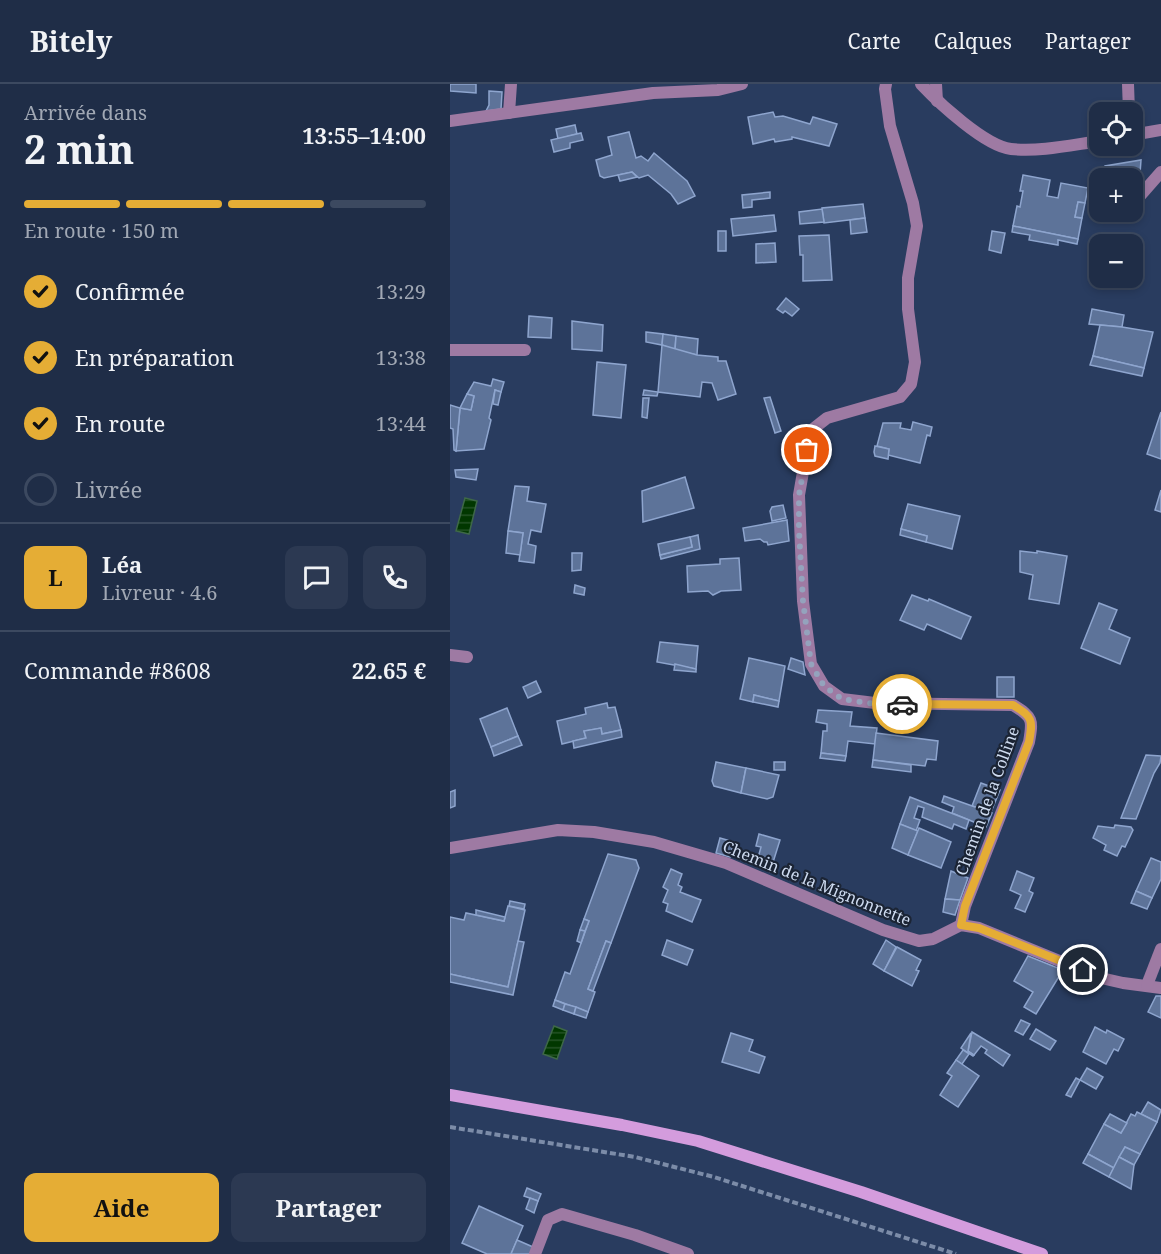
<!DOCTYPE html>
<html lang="fr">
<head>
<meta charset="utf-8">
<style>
  body { margin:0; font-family:"Noto Serif",serif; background:#2c3952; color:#f1f3f6; height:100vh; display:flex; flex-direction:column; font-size:22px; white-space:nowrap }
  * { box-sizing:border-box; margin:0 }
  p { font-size:20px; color:#a1a8b4 }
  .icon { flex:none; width:33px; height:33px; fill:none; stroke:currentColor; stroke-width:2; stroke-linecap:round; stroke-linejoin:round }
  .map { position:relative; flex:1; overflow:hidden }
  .sheet { display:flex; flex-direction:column; background:#1f2d47; width:450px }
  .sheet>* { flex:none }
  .tools { position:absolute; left:639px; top:18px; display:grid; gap:12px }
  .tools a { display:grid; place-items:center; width:54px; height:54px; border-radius:12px; background:#1f2d47; box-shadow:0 3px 9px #0003,0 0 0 2px #3c4960; font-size:30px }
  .pin { position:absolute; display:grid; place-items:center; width:51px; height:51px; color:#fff; margin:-26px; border:3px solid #fff; border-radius:50%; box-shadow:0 2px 6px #0007 }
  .courier { position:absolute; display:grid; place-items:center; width:60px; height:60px; margin:-30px; border:4px solid #e5ad35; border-radius:50%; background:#fff; color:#222; box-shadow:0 2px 8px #0007 }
  .summary em { font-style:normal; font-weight:700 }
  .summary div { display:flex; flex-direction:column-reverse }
  .summary { display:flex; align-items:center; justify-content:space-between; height:102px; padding:0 24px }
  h1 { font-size:39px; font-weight:700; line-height:45px }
  .bar { display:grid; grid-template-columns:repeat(4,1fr); gap:9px 6px; align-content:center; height:72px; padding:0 24px }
  .bar i { height:8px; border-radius:4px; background:#3c4960 }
  .bar .active { background:#e5ad35 }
  .bar p { grid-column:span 4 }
  .line { display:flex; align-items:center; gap:15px; padding:0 24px; border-top:2px solid #3c4960 }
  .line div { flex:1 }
  .round { display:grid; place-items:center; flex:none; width:63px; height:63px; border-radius:12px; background:#2c3952 }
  ol { padding:0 24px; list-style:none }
  li { display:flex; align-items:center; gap:18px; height:66px }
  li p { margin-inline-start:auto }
  li .icon { padding:6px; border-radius:50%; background:#e5ad35; color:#111; stroke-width:4 }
  li:last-child { color:#a1a8b4 }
  li i { width:33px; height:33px; border:3px solid #3c4960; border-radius:50% }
  .cta { display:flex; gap:12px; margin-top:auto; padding:12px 24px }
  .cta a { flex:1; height:69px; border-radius:12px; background:#e5ad35; color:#111; font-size:24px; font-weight:700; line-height:69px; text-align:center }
  .cta a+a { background:#2c3952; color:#f1f3f6 }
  header { display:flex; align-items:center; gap:36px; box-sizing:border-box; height:84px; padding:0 30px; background:#1f2d47; border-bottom:2px solid #3c4960 }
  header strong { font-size:28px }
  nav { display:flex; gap:33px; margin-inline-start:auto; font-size:21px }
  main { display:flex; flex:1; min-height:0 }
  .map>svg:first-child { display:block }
  .water { fill:url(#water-rules); stroke:#3e6848; stroke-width:1.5 }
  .building { fill:#5d7399; stroke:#8ea5ce; stroke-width:1.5 }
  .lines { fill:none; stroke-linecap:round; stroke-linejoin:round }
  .path { stroke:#7c8ca8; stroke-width:4; stroke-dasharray:6 3; stroke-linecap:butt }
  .service { stroke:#9e7aa3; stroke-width:12 }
  .minor { stroke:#9e7aa3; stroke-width:12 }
  .secondary { stroke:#d49cdd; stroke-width:12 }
  .done { stroke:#94a3bd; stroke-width:6; stroke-dasharray:0 10.8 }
  .route { stroke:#e5ad35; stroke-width:8 }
  .labels { text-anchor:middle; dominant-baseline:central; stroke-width:4.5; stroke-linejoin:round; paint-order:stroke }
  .street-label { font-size:16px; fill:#cedbf0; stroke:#1b2434 }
</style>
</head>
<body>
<header>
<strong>Bitely</strong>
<nav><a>Carte</a><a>Calques</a><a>Partager</a></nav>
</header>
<main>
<section class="sheet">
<div class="summary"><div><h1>2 min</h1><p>Arrivée dans</p></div><em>13:55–14:00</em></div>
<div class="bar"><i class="active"></i><i class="active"></i><i class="active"></i><i></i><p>En route · 150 m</p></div>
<ol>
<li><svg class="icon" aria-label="check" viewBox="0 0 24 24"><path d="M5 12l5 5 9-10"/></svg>Confirmée<p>13:29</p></li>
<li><svg class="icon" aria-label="check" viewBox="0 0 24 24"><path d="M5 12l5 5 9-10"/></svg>En préparation<p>13:38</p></li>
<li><svg class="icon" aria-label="check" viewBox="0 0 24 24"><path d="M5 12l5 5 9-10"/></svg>En route<p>13:44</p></li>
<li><i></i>Livrée</li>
</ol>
<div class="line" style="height:108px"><b class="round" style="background:#e5ad35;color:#111">L</b><div><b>Léa</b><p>Livreur · 4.6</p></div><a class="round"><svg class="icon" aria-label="chat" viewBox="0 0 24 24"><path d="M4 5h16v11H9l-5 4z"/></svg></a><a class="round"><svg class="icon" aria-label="phone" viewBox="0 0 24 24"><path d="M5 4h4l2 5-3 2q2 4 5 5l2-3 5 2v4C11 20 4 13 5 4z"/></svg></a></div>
<div class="line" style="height:78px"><div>Commande #8608</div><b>22.65 €</b></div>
<div class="cta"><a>Aide</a><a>Partager</a></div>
</section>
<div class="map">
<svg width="711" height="1170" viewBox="0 0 711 1170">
  <defs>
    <pattern id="water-rules" width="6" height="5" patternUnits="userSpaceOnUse" patternTransform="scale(1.5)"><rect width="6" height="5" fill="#013700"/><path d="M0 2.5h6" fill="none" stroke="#255326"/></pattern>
  </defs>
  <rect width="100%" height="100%" fill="#293c5f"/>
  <g class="water">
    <polygon points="15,414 27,417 19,450 6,447"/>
    <polygon points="104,942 117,947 107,975 93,970"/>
  </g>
  <g class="building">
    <polygon points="0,0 26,0 26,9 0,7"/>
    <polygon points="39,7 52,8 51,25 36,27 39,21"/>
    <polygon points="323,28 325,33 333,32 360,40 363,33 387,40 379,62 342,53 342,55 325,58 324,55 303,60 298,33"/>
    <polygon points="125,41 127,50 108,55 106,45"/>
    <polygon points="179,48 186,74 191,72 198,77 204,69 237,97 245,112 228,120 221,110 198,91 189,94 182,88 154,94 150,92 146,76 162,71 158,53"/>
    <polygon points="131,49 133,56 120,59 120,64 104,68 101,56"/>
    <polygon points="691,76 689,104 682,104 682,94 654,94 655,82"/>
    <polygon points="182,88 187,93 170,97 168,91"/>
    <polygon points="573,91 600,96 597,112 608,114 611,99 638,104 635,119 628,118 625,133 632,134 628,155 563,142 567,122 570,123 573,107 570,107"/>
    <polygon points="320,108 320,114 302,116 302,123 293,124 292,111"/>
    <polygon points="628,118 635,119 632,134 625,133"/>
    <polygon points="413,120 415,134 374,139 372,124"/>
    <polygon points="372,125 374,138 350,140 349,128"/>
    <polygon points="324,131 326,147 283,152 281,135"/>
    <polygon points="415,134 417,148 401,150 400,136"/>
    <polygon points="563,142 628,155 627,160 608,156 608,161 579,156 580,151 562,148"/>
    <rect x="268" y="147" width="8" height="20"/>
    <polygon points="542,147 555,149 551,169 539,166"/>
    <polygon points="379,151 382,196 353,197 353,171 350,171 349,152"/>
    <polygon points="325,159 326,178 306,179 306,160"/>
    <polygon points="336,214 349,225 342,232 335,227 333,229 327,225"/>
    <polygon points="642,225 674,231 672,243 639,240"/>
    <polygon points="79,232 102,234 101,254 78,253"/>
    <polygon points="122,237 153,241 152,267 122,265"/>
    <polygon points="650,241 672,243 703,248 694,284 643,272"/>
    <polygon points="196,248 213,250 212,261 196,258"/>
    <polygon points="213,250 226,252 225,266 212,261"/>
    <polygon points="226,252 248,255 247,271 225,266"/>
    <polygon points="212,261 247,271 268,273 268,277 276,277 286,310 268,316 262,299 252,298 250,313 208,308"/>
    <polygon points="643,272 694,284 692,292 640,281"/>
    <polygon points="147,278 176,281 171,334 143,331"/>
    <polygon points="43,295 54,298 51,308 45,306 39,334 41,336 34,365 6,367 10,324 21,326 24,312 17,310 24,298 41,302"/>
    <polygon points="45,306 51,308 48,321 43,320"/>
    <polygon points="194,306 208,308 207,312 193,311"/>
    <polygon points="17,310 24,312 21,326 10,324"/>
    <polygon points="320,313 331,347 325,349 314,314"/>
    <polygon points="193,314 199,314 197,334 192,333"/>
    <polygon points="0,321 10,324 6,367 4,366 3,345 0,344"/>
    <polygon points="711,328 711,375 697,370"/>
    <polygon points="463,338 482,343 480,352 477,351 470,379 438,371 439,365 427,362 433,339 451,339 450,344 461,346"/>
    <polygon points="425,362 439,365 438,375 425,372 424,368"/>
    <polygon points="28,385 26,396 6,393 5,386"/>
    <polygon points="235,393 244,424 193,438 192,407"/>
    <polygon points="65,402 79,403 77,417 96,420 91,448 81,446 78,460 86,462 84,479 69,477 73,449 58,447"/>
    <polygon points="711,406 711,428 705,426"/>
    <polygon points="458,420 510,432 502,465 476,458 477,452 451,445"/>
    <polygon points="333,421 336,434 322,437 320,427 322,423"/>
    <polygon points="337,436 339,457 318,461 317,458 314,458 310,455 295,457 293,444"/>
    <polygon points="451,445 477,452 476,458 450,451"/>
    <polygon points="58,447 73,449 70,471 56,469"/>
    <polygon points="248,451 250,465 211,475 210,471 242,463 240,453"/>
    <polygon points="240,453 242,463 210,471 208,460"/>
    <polygon points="570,467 587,469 587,467 617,472 609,520 579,515 583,491 570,488"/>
    <polygon points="122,469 132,469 131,486 122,487"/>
    <polygon points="289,474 291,506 271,507 263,511 258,507 238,508 237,482 270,480 270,475"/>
    <polygon points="125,501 135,504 134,511 124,509"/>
    <polygon points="462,511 478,517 479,515 521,533 511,555 477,540 474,546 450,536"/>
    <polygon points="649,519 667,526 659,545 680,554 670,580 631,564"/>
    <polygon points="210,558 248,562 246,585 207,578"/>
    <polygon points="299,574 335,582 329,617 304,611 303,618 290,615"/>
    <polygon points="341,574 353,578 355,591 338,585"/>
    <polygon points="225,580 246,585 246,588 224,586"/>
    <rect x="547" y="593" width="17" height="20"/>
    <polygon points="86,597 91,608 78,614 73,603"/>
    <polygon points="304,611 329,617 328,623 303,618"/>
    <polygon points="157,619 158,624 165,623 171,646 152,650 151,644 134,647 136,654 112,660 107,637 136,630 135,624"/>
    <polygon points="57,624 68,652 41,663 30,635"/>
    <polygon points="368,626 402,628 400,642 427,644 425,660 398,657 396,672 371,669 373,647 377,647 377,640 366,638"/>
    <polygon points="151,644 152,650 171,646 172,653 124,664 123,657 136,654 134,647"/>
    <polygon points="426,649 488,657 486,676 477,675 475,682 423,676"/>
    <polygon points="68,652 72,661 44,672 41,663"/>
    <polygon points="371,669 396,672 395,677 370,674"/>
    <polygon points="696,671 711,672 710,679 704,689 686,735 671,734"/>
    <polygon points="423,676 461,681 461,688 422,683"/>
    <polygon points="266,678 296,684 291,709 264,702 262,697"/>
    <rect x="324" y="678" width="11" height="8"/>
    <polygon points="296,684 329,691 323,713 317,715 291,709"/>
    <polygon points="531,699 550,706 541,728 522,722"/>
    <polygon points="5,706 5,722 0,724 0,708"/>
    <polygon points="494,712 542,729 536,743 502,729 504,723 492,718"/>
    <polygon points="460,713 519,736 516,745 504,740 502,745 472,733 474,724 468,722 464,734 470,736 466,747 450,740"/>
    <polygon points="450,740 468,747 458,771 442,764"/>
    <polygon points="665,741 681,743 683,746 675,763 672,762 667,772 654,766 656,761 643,754 648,742 664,744"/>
    <polygon points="469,744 501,758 491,784 458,771"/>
    <polygon points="309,750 330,756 320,788 306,781 311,763 306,762"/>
    <polygon points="270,754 284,758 280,773 266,769"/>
    <polygon points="158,770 186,776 189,784 161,859 156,857 138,905 145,908 138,928 105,916 115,888 120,890 139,837 134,835"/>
    <polygon points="701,774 711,778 711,795 702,814 686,807"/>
    <polygon points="221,785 232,790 228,801 232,803 230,808 251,816 242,838 216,827 218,820 213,818 218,806 213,803"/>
    <polygon points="501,787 518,794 510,816 495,815"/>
    <polygon points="567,787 584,794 579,807 583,809 575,828 565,824 571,811 560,806"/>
    <polygon points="686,807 702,814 697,825 681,819"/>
    <polygon points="495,815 510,816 505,831 493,828"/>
    <polygon points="60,817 75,820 74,825 59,822"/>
    <polygon points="58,822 75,826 58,903 0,890 0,833 14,836 16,829 54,837"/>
    <polygon points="26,826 55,833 54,837 26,831"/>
    <polygon points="134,835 139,837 135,847 130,846"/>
    <polygon points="130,846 135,847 131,859 127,857"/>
    <polygon points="217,856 243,866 237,881 212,871"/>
    <polygon points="436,856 446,863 434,887 423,880"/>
    <polygon points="68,857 74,858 63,911 0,898 0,890 58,903"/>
    <polygon points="156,857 161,859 143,907 138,905"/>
    <polygon points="447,863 471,876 466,886 469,887 462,902 434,887"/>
    <polygon points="578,872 613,886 586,930 574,923 583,908 564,897"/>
    <polygon points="706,912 711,912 711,934 698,928"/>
    <polygon points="105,916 115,920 113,926 103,922"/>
    <polygon points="115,920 126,923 124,930 113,926"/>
    <polygon points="126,923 138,928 136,934 124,930"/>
    <polygon points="571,936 580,940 573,951 565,947"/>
    <polygon points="645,943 656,949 657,946 674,955 668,967 664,965 656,980 633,968"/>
    <polygon points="586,945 606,957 600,966 580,955"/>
    <polygon points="522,948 560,971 553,982 535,969 537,966 531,962 524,971 518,967"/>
    <polygon points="281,949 303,956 299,967 315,973 309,989 272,978"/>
    <polygon points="521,949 518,967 524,971 523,972 511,964"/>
    <polygon points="513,966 519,970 512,980 506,976"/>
    <polygon points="506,976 529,992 508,1023 490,1011 502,992 497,989"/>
    <polygon points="637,984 653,993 646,1005 630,996"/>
    <polygon points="626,994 630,996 621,1013 616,1011"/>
    <polygon points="698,1018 711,1026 707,1038 691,1030"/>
    <polygon points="687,1028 707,1038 690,1070 675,1063 664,1084 638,1070 654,1040 671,1049 681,1030 685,1032"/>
    <polygon points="660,1030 677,1039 671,1049 654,1040"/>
    <polygon points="675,1063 690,1070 684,1081 669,1073"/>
    <polygon points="638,1070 664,1084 659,1093 633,1079"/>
    <polygon points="669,1073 684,1081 681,1105 659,1093"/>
    <polygon points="77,1104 91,1110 88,1117 74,1112"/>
    <polygon points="80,1114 88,1117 84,1129 76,1125"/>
    <polygon points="29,1122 73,1142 61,1170 37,1170 12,1159"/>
    <polygon points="67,1156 83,1163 80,1170 61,1170"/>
  </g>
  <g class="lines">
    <polyline class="path" points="0,1043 185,1073 264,1093 506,1170"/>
    <g class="service">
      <polyline points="486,0 487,17"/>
      <polyline points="678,0 679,28"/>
      <polyline points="59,29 61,0"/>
      <polyline points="682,121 711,88"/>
      <polyline points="0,266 75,266"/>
      <polyline points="0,571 17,573"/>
      <polyline points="85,1170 98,1136 112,1130 185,1151 238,1170"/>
    </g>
    <g class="minor">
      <path d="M 436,0 L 435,5 L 440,42 L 463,119 L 467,142 L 458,194 L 458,225 L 465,278 L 461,300 L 450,313 L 377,334 L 363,345 L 357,365 L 349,411 L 353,517 L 361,580 L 374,602 L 392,615 L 425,619 L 563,621 C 583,633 583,636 579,658 L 515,822 L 511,841"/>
      <path d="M 471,0 C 489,19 535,62 561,65 C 590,68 621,61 650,57"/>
      <polyline points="0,37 203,9 268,6 292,0"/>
      <polyline points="682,51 711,46"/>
      <polyline points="0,764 108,746 144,748 204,758 276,779 433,846 469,857 483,855 511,841 529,844 651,894 673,899 711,904"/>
      <polyline points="697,901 711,865"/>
    </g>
    <polyline class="secondary" points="0,1011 172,1041 248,1057 411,1108 592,1170"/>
  </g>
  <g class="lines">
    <polyline class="done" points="357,366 349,411 349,447 353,517 361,580 374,602 392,615 425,620 452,620"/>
    <path class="route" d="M 452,620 L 563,621 C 583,633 583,636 579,658 L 515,822 L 511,841 L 529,844 L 633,886"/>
  </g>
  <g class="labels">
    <g class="street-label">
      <text transform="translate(537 717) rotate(-70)">Chemin de la Colline</text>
      <text transform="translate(367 799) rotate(22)">Chemin de la Mignonnette</text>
    </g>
  </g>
</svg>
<div class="tools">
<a><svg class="icon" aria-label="locate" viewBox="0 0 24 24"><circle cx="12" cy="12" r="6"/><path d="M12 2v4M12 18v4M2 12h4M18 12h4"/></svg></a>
<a>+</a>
<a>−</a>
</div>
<div class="pin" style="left:357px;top:366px;background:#ea580c"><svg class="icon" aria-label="bag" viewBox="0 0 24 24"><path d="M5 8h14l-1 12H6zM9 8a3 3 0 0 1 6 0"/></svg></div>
<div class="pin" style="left:633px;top:886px;background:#1f2937"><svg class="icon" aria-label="home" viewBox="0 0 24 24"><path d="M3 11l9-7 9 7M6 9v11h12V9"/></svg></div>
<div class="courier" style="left:452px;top:620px"><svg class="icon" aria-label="car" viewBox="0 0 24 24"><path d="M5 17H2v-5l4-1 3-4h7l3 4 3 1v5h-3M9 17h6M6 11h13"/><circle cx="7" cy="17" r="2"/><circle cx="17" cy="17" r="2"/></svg></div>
</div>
</main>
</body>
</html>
